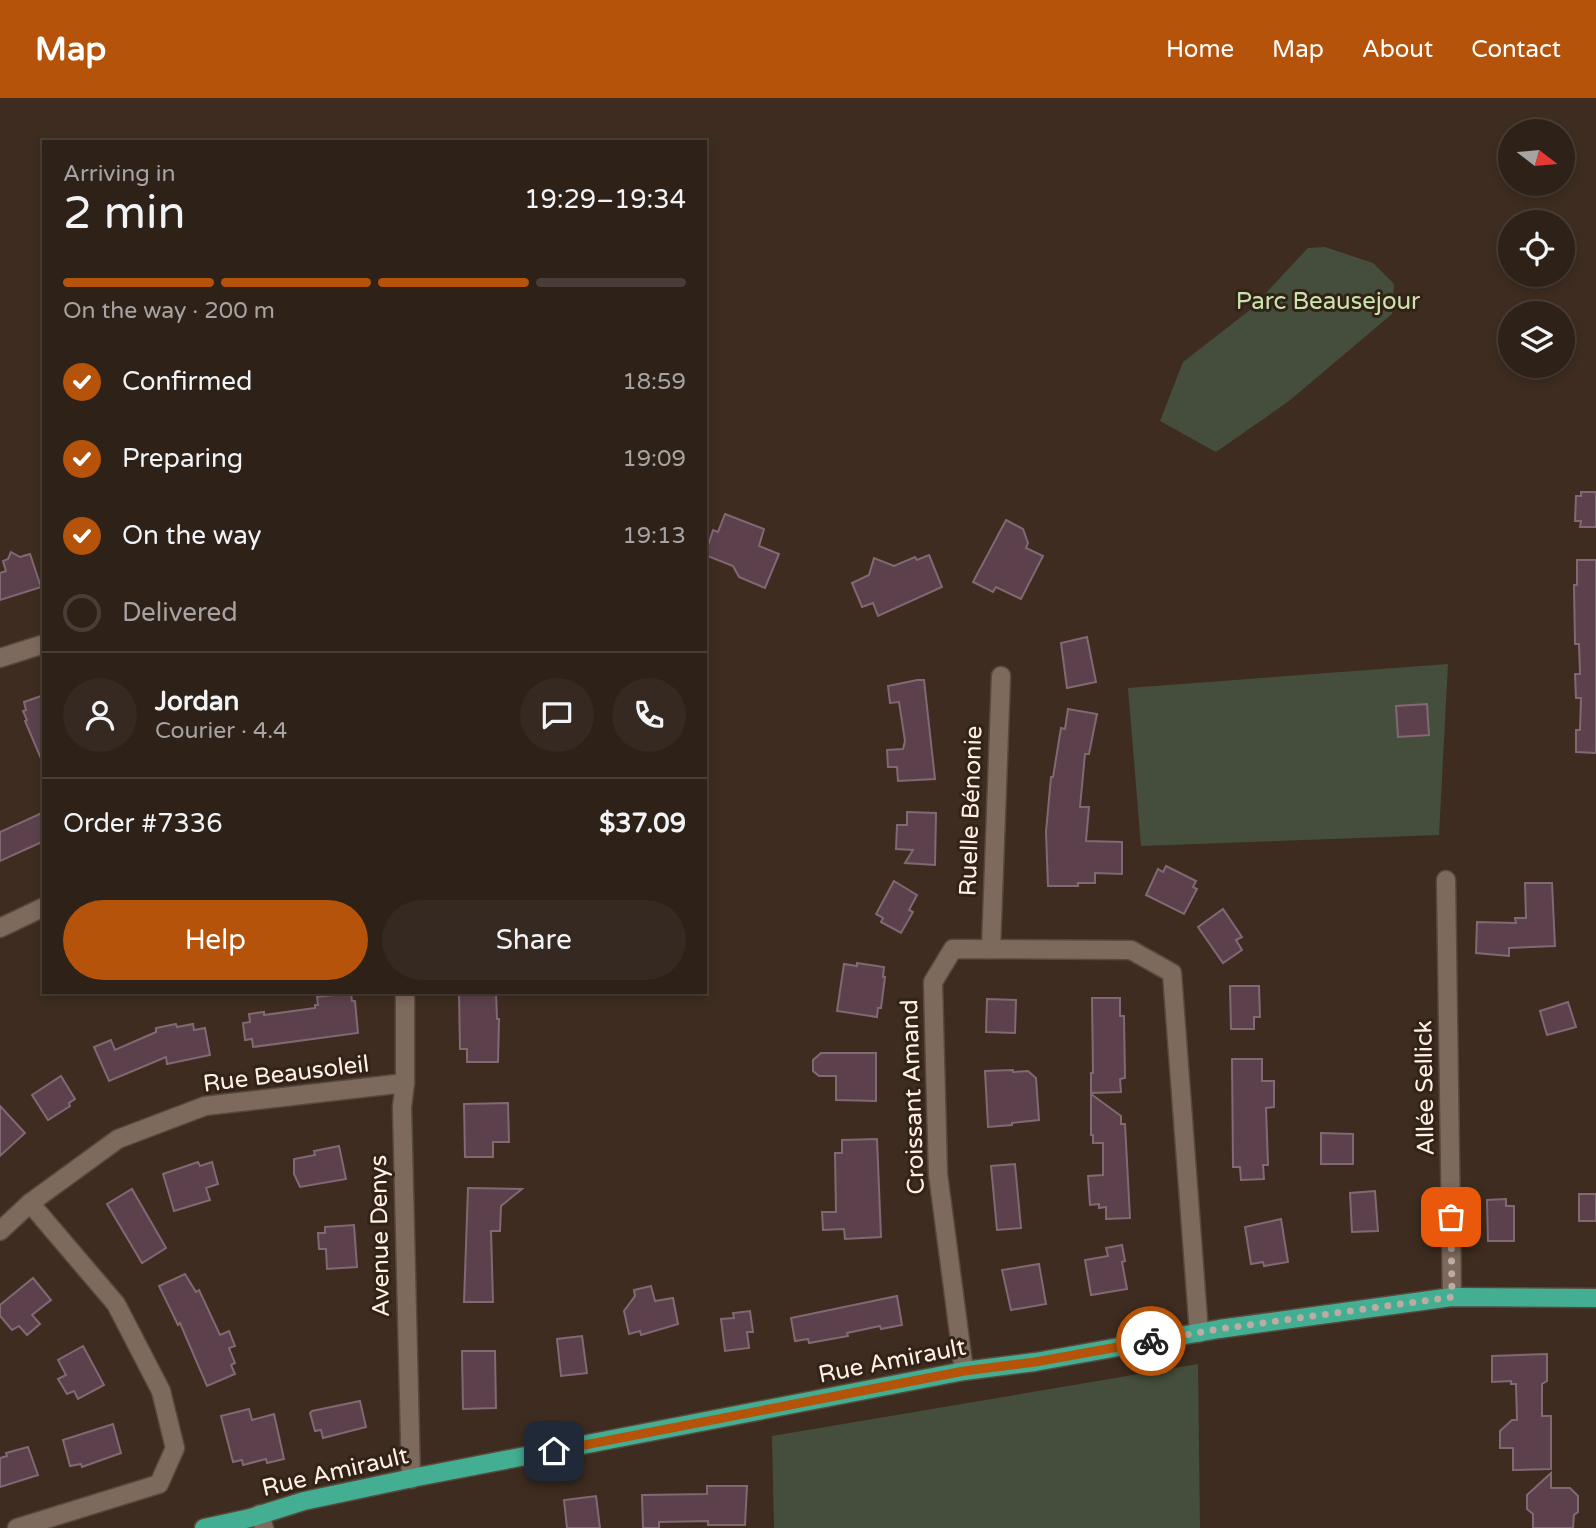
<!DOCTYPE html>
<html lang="en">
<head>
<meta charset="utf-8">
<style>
  body { margin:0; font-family:"Varela Round",sans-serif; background:#362921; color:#f1f3f6; height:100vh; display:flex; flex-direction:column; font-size:26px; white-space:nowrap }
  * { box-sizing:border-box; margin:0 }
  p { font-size:23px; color:#a7a3a2 }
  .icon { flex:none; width:38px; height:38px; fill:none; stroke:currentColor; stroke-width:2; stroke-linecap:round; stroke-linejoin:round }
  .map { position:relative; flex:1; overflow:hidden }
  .side { position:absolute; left:42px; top:42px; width:665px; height:854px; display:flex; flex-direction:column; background:#2e2118; border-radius:0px; box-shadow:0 4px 10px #0003,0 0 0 2px #493e37 }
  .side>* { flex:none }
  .needle { width:46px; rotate:106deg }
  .tools { position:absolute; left:1498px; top:21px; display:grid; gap:14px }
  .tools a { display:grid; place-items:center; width:77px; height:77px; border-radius:50%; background:#2e2118; box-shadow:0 4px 10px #0003,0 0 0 2px #493e37; font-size:35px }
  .pin { position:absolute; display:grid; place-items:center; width:60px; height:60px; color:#fff; margin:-30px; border-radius:14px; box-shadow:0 4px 10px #0006 }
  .courier { position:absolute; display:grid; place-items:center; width:70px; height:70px; margin:-35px; border:5px solid #b45309; border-radius:50%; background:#fff; color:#222; box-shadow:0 2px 9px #0007 }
  .summary em { font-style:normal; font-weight:600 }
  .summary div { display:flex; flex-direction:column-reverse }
  .summary { display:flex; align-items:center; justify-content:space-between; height:119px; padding:0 21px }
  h1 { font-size:46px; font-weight:600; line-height:52px }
  .bar { display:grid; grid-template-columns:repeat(4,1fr); gap:10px 7px; align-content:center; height:84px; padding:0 21px }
  .bar i { height:9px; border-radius:5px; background:#493e37 }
  .bar .selected { background:#b45309 }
  .bar p { grid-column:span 4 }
  .line { display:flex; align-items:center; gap:18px; padding:0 21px; border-top:2px solid #493e37 }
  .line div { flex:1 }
  .round { display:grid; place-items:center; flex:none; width:74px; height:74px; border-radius:37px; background:#362921 }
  ol { padding:0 21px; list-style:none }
  li { display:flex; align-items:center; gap:21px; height:77px }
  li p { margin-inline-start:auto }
  li .icon { padding:7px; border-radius:50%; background:#b45309; color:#fff; stroke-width:4 }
  li:last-child { color:#a7a3a2 }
  li i { width:38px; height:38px; border:4px solid #493e37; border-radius:50% }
  .button { display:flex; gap:14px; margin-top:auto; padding:14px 21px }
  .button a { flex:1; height:80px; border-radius:42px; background:#b45309; color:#fff; font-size:28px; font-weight:600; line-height:80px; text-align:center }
  .button a+a { background:#362921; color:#f1f3f6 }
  header { display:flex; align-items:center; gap:42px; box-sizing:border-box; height:98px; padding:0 35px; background:#b45309; color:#fff }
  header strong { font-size:33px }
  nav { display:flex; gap:38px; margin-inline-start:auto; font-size:24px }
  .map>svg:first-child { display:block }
  .green { fill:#454e3c }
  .building { fill:#5c414d; stroke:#806973; stroke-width:2 }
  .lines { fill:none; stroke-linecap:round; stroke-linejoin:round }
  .minor-casing { stroke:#58493e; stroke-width:21 }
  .major-casing { stroke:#58493e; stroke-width:21 }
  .minor { stroke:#7e6a5c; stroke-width:18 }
  .major { stroke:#44ae92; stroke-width:18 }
  .done { stroke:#baaca3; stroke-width:7; stroke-dasharray:0 12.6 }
  .route { stroke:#b45309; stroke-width:9 }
  .labels { text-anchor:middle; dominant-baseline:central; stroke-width:6; stroke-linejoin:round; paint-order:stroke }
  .park-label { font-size:24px; fill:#cae4b1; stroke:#332316 }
  .street-label { font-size:24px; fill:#fdf1e9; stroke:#332316 }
</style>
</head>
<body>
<header>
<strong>Map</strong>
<nav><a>Home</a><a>Map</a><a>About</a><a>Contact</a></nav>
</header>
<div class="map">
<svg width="1596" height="1430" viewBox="0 0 1596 1430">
  <rect width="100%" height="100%" fill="#3e2c20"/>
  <g class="green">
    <polygon points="1325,149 1373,165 1394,186 1392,216 1289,303 1216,354 1160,323 1183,264 1250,212 1308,150"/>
    <polygon points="1448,566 1439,737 1141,748 1128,590"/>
    <polygon points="1198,1266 1200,1430 774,1430 772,1338"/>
  </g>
  <g class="building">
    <polygon points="1581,394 1596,394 1596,429 1580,429 1581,423 1575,423 1576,398 1581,398"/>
    <polygon points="725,416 764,431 759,448 779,456 765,490 739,479 733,468 705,457 713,432 718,434"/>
    <polygon points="1006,422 1023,431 1028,445 1026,450 1043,458 1021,501 996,489 993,494 973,484"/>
    <polygon points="11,454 20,459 30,456 41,489 0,502 0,475 6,473 3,463 8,461"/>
    <polygon points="929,457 942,489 878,518 873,505 862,509 852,485 869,477 874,460 894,468 915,459 917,462"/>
    <polygon points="1577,462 1596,462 1596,655 1576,654 1576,632 1580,632 1581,600 1576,600 1575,576 1580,576 1579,546 1575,546 1574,487 1577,487"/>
    <polygon points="1087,539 1096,584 1067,590 1061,545"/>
    <polygon points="917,582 924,582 935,681 898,683 897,669 888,669 887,652 903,651 905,643 899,604 890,605 888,588"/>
    <polygon points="44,597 44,663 42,663 25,623 27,622 23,613 26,612 24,604"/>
    <polygon points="1427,606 1429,637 1398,639 1396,608"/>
    <polygon points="1068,611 1097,616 1089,656 1085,656 1080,709 1089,709 1086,743 1122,744 1122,776 1095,775 1095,785 1078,785 1078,788 1048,788 1046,734 1051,679 1053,679 1061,630 1065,631"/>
    <polygon points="44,714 44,743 0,763 0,734"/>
    <polygon points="907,714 936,715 935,767 905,765 913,752 896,751 897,727 907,727"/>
    <polygon points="1166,768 1196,783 1193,789 1197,791 1184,816 1146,797 1158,771 1163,774"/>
    <polygon points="894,783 917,797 909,812 913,814 901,835 881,824 883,820 876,816"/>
    <polygon points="1525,785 1552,785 1555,848 1509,850 1509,858 1476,855 1477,824 1516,825 1515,820 1526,820"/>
    <polygon points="1223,811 1242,839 1236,842 1242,852 1223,865 1198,829"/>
    <polygon points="857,865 884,869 883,879 885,879 881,910 878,910 877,919 837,913 844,866 857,868"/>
    <polygon points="1230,888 1259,888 1260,919 1254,919 1254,931 1231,931"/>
    <polygon points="459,894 496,894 497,921 499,921 498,964 467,964 467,951 460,951"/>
    <polygon points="351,895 352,903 355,903 358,935 253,949 252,941 245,942 243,925 250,924 249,916 264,914 264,917 315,910 315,907 318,907 317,899"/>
    <polygon points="1092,900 1120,900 1120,918 1124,918 1125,980 1120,981 1121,994 1091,995 1091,975 1093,975"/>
    <polygon points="987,901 1016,902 1015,935 986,934"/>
    <polygon points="1568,904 1576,929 1547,937 1540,913"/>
    <polygon points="176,926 177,929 193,926 194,932 205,930 210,957 167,966 166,959 109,983 94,949 111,942 115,952 156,934 156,930"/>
    <polygon points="821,955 876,955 876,1003 836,1002 836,978 819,978 813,973 813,962"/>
    <polygon points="1232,961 1262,961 1262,983 1274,983 1274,1009 1266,1010 1268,1067 1263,1067 1264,1081 1241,1082 1240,1069 1233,1069"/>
    <polygon points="1013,972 1013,974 1028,973 1036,980 1039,1022 1012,1025 1012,1027 988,1029 985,973"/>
    <polygon points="61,978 75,1001 69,1005 70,1008 48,1022 32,997"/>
    <polygon points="1091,996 1121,1018 1121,1026 1125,1026 1130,1120 1106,1121 1106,1109 1099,1110 1099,1106 1090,1107 1088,1078 1103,1077 1103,1045 1093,1045 1093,1037 1091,1037"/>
    <polygon points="508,1005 509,1044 493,1044 493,1059 465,1059 464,1006"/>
    <polygon points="0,1008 25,1035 0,1058"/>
    <polygon points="1321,1035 1353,1036 1353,1066 1321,1066"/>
    <polygon points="877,1041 881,1139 845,1141 844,1131 823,1132 822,1114 836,1114 835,1055 842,1055 842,1042"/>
    <polygon points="339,1048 346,1081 300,1089 294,1076 294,1061 315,1057 314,1053"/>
    <polygon points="198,1064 200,1068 212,1064 218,1086 206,1090 210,1102 174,1113 163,1076"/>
    <polygon points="1015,1066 1021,1130 997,1132 991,1068"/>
    <polygon points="468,1090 522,1091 501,1108 500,1133 491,1133 493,1204 464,1204"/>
    <polygon points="132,1091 166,1150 142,1165 107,1106"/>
    <polygon points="1375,1093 1378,1133 1352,1134 1350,1095"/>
    <rect x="1579" y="1096" width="17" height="27"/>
    <polygon points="1506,1101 1506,1108 1514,1108 1514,1143 1488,1143 1487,1102"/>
    <polygon points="1281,1121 1288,1164 1264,1168 1263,1164 1251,1166 1245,1129"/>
    <polygon points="354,1127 357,1169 327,1171 326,1151 319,1151 318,1135 325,1135 325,1129"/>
    <polygon points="1122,1147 1125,1163 1122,1164 1127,1191 1091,1197 1085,1162 1108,1158 1106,1150"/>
    <polygon points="1039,1166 1046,1206 1011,1212 1002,1172"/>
    <polygon points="185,1176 196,1194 199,1192 220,1237 229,1233 235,1248 229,1250 235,1265 231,1267 235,1276 207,1288 180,1225 178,1227 159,1188"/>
    <polygon points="33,1180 51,1202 32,1217 40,1226 27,1237 19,1228 12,1232 0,1218 0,1207"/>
    <polygon points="651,1188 655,1203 673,1200 678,1226 641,1237 640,1233 629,1236 624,1213 635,1198 634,1192"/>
    <polygon points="897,1198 902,1227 881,1231 880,1228 847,1235 848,1238 809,1245 808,1241 795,1243 791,1220"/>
    <polygon points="750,1213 753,1234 747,1234 749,1250 725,1253 721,1221 734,1220 733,1215"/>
    <polygon points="582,1238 587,1275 561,1278 557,1241"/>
    <polygon points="83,1248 104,1287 78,1301 74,1293 67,1296 58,1281 66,1277 58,1262"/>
    <polygon points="462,1253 495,1253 496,1310 463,1311"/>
    <polygon points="1547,1256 1547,1283 1542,1286 1542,1318 1551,1318 1551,1371 1513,1372 1513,1350 1500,1350 1500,1333 1512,1322 1517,1322 1516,1286 1511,1286 1511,1283 1492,1284 1492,1258"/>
    <polygon points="360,1303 366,1329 323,1340 321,1332 315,1333 310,1315 312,1313"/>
    <polygon points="249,1311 252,1322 274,1316 284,1361 267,1365 266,1361 243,1367 242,1362 233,1364 221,1318"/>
    <polygon points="113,1326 121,1355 82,1369 81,1366 70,1368 63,1342"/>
    <polygon points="28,1349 38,1377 0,1389 0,1360 7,1358 6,1355"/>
    <polygon points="1551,1375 1551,1390 1570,1390 1578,1398 1578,1414 1574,1417 1573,1430 1533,1430 1533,1416 1527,1411 1527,1397"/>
    <polygon points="707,1388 747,1388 745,1427 708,1427 708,1423 659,1424 659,1430 643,1430 642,1397 707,1396"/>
    <polygon points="596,1398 600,1430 567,1430 564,1402"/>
  </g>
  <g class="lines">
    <g class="minor-casing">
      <g id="minor">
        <polyline points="0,560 44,546"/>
        <polyline points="1446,782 1452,1199"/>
        <polyline points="0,830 44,809"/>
        <polyline points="991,851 1001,578"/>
        <polyline points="405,894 405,985 402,1009 411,1381"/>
        <polyline points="0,1133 30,1105 118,1041 205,1008 405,985"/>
        <polyline points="964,1273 938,1076 934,925 933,884 953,851 1131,852 1172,875 1199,1235"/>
        <polyline points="260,1416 264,1430"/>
        <polyline points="17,1430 159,1386 175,1350 161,1293 116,1206 30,1105"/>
      </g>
    </g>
    <g class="major-casing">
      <polyline id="major" points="204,1430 250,1420 304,1403 417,1379 964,1273 1035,1264 1219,1231 1452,1199 1596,1200"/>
    </g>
    <use href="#minor" class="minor"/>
    <use href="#major" class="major"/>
  </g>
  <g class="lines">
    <polyline class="done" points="1151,1243 1219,1231 1452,1199 1451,1119"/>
    <polyline class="route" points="554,1353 964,1273 1035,1264 1151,1243"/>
  </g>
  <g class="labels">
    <g class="park-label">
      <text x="1328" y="203">Parc Beausejour</text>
    </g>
    <g class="street-label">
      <text transform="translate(971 713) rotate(-88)">Ruelle Bénonie</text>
      <text transform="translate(286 976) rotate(-7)">Rue Beausoleil</text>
      <text transform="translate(1425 990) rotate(-91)">Allée Sellick</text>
      <text transform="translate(913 999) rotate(-92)">Croissant Amand</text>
      <text transform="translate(380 1138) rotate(-91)">Avenue Denys</text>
      <text transform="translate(892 1263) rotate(-11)">Rue Amirault</text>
      <text transform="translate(335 1374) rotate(-13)">Rue Amirault</text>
    </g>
  </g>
</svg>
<div class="tools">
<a><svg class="needle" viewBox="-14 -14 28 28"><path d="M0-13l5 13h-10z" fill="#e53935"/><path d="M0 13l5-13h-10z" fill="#a7a3a2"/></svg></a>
<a><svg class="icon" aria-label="locate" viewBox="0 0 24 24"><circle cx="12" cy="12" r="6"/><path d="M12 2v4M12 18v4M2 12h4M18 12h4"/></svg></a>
<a><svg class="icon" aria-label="layers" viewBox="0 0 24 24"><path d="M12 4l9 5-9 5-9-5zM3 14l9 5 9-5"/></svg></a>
</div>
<div class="pin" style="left:1451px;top:1119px;background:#ea580c"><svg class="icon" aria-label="bag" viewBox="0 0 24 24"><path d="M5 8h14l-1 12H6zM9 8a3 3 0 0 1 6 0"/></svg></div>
<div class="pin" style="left:554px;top:1353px;background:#1f2937"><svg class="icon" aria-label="home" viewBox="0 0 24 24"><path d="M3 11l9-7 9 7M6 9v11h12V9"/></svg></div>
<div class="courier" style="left:1151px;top:1243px"><svg class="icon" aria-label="bike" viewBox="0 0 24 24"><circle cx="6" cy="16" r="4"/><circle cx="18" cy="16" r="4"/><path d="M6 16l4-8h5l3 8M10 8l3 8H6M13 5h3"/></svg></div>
<section class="side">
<div class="summary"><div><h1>2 min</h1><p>Arriving in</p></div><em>19:29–19:34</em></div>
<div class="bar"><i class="selected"></i><i class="selected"></i><i class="selected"></i><i></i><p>On the way · 200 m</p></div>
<ol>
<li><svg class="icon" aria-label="check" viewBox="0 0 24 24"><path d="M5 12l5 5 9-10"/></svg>Confirmed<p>18:59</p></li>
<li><svg class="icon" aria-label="check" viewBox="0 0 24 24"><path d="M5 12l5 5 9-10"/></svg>Preparing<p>19:09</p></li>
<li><svg class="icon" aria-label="check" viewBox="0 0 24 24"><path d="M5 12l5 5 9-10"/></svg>On the way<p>19:13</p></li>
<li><i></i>Delivered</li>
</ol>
<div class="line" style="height:126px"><a class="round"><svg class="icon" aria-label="person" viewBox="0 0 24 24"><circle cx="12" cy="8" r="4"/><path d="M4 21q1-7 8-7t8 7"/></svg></a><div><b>Jordan</b><p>Courier · 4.4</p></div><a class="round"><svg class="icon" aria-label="chat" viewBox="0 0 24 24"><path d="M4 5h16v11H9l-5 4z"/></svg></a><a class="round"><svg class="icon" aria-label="phone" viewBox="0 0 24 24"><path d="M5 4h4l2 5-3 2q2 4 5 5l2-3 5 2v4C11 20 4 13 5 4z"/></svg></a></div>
<div class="line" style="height:91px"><div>Order #7336</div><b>$37.09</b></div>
<div class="button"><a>Help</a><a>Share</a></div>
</section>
</div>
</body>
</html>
